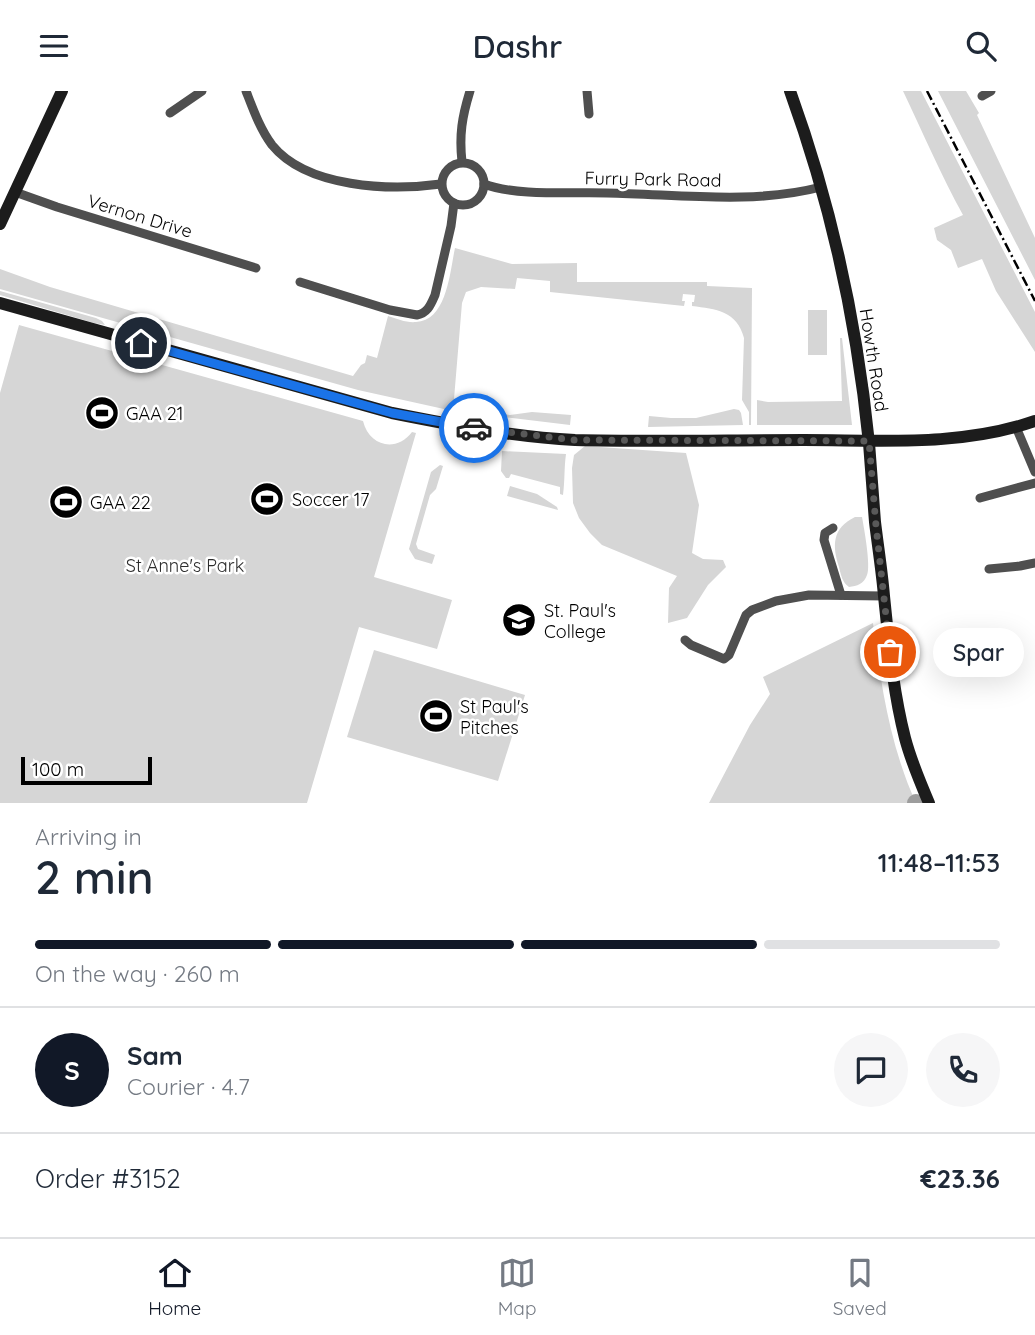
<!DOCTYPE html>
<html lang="en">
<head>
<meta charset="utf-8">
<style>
  body { margin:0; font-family:Quicksand,sans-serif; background:#f6f6f7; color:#1f2937; height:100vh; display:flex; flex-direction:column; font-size:26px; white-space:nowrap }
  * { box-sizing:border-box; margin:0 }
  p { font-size:23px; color:#747a83 }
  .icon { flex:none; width:38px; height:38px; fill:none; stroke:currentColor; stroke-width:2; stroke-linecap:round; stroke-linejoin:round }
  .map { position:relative; height:712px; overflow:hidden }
  .details { display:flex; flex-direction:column; background:#fff; flex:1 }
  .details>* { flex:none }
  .scale { position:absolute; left:21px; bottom:18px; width:131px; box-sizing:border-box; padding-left:7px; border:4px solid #000; border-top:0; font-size:19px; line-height:24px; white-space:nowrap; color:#000; -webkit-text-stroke:5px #fff; paint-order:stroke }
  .pin { position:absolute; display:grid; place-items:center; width:60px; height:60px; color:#fff; margin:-30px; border:4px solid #fff; border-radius:50%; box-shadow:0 2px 7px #0007 }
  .courier { position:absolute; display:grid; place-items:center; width:70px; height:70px; margin:-35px; border:5px solid #1a73e8; border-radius:50%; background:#fff; color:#222; box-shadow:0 2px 9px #0007 }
  .bubble { position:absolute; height:49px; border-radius:24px; background:#fff; box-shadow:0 7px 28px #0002; font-size:23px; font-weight:600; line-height:49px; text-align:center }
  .head em { font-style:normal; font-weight:600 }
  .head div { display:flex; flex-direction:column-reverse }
  .head { display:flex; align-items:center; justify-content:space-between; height:119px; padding:0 35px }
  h1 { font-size:46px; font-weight:600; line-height:52px }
  .bar { display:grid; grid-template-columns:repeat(4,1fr); gap:10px 7px; align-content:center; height:84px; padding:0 35px }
  .bar i { height:9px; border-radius:5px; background:#e0e1e3 }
  .bar .on { background:#111827 }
  .bar p { grid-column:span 4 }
  .line { display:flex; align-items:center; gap:18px; padding:0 35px; border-top:2px solid #e0e1e3 }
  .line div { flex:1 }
  .round { display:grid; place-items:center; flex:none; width:74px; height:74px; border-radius:37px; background:#f6f6f7 }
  header { display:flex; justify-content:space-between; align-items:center; height:91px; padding:0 35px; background:#fff; font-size:32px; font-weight:600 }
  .dock { display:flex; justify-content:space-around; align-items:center; height:98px; border-top:2px solid #e0e1e3; background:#fff; font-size:19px; color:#747a83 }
  .dock a { display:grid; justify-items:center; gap:4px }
  .dock .on { color:#111827 }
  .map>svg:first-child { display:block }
  .green { fill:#d6d6d6 }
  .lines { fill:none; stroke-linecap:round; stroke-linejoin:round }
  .river { stroke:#9d9d9d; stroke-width:16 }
  .street { stroke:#4f4f4f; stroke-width:9 }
  .secondary { stroke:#1c1c1c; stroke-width:12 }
  .rail { stroke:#000; stroke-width:2.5; stroke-dasharray:10 3.5 2 3.5; stroke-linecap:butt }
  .done { stroke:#595959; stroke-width:7; stroke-dasharray:0 12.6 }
  .route { stroke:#1a73e8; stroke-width:9 }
  .labels { text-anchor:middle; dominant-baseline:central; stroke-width:5; stroke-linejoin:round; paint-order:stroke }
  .street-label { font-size:18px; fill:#000; stroke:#fff }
  .poi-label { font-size:18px; fill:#000; stroke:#fff; text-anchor:start }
  .park-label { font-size:18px; fill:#2d2d2d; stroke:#fff }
</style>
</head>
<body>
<header><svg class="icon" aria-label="menu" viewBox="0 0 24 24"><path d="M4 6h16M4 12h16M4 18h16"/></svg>Dashr<svg class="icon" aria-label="search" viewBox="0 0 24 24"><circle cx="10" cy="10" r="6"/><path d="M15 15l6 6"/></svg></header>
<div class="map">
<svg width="1035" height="712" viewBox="0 0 1035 712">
  <rect width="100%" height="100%" fill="#fff"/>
  <g class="green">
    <path d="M 903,0 L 921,0 L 1035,221 L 1035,261 L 996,200 L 982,168 L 958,177 L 951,159 L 937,149 L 934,137 L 963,124 C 941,84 923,42 903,0 Z"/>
    <polygon points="938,0 966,0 979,22 977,24 1035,147 1035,189"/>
    <path d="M 455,157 L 512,173 L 577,172 L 577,191 L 707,191 L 707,195 L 752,197 L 751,334 L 749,334 L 749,321 L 742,309 L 744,247 C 737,220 716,218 692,215 L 692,211 L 694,211 L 695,204 L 683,203 L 682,210 L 685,210 L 684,215 L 550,201 L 550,190 L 517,187 L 515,198 L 481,196 L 466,201 L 462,212 L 453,320 L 358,299 L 0,198 L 0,178 L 50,196 L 353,285 L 361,274 L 365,272 L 367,264 L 377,267 L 388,225 C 397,228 407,232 416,231 C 447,230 450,180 455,157 Z"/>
    <polygon points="0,200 96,227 102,230 105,234 94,232 0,204"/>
    <rect x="808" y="219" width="19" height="45"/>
    <path d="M 19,234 L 363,330 C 369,355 396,362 412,341 L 416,342 L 374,486 L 452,509 L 437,558 L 359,536 L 307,712 L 0,712 L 0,302 Z"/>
    <polygon points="840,247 842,247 852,334 757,334 757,309 768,311 842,310"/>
    <polygon points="461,309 466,315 474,319 510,324 532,321 571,324 570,334 461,321"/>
    <polygon points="734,318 739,319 741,322 743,334 648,336 649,325 671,327 696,327"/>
    <polygon points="585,355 686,362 699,414 692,462 703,468 723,469 726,476 708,494 687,527 668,532 669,497 677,485 602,454 590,442 579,427 573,412 572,377 574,364"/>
    <path d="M 502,360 L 566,363 C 564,377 565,389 563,404 L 560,403 L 560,396 L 511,383 L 509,387 L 506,387 L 501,380 Z"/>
    <polygon points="440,374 443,375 436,398 430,404 416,453 418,458 435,464 432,473 415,468 409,458 431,381"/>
    <polygon points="510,395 537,403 557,416 558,419 507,405"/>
    <path d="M 855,426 L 862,426 C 864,437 871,475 867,484 C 864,493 857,495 849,496 C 842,491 841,484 839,476 C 832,455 832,437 855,426 Z"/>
    <path d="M 873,532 C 881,594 890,655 916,712 L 709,712 L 750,634 L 770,603 L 763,586 Z"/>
    <polygon points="374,559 525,604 498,690 347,646"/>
  </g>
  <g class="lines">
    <polyline class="river" points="915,712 916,711"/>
    <g class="street">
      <path d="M 246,0 C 253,18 260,38 272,54 C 307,97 390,100 441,93"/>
      <polyline points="587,0 589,23"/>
      <polyline points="982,5 991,0"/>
      <polyline points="170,22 202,0"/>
      <path d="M 462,71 C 459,44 462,26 470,0"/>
      <circle cx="463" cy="93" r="21"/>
      <path d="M 484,93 C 514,105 573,101 607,102 C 677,103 752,114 821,96"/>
      <polyline points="15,101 57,116 256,177"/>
      <path d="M 300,191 L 390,219 L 417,224 C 428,222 431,213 435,204 L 451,135 L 454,112"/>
      <polyline points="1016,336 1035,381"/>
      <polyline points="980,407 1035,392"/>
      <polyline points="833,437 825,442 824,449 841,504"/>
      <polyline points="989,478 1020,475 1035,472"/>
      <polyline points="685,549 691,554 724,568 729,564 746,524 752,519 776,510 809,504 884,505"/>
    </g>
    <g class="secondary">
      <path d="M 790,0 C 831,113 857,232 869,352 C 871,378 873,405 875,431 C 878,456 882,481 884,505 C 889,553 893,600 905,647 C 911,670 920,691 929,712"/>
      <polyline points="0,133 62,0"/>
      <path d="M 0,212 L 392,322 C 452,334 514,346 575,349 C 651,351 728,349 804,349 C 881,349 960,356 1035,330"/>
    </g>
    <polyline class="rail" points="927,0 1035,210"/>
  </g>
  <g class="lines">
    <polyline class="done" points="474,337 574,349 869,350 876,435 890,561"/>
    <polyline class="route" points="141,252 392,322 474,337"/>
  </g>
  <defs>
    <g id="stadium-disc" transform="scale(1.75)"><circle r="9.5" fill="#000" stroke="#fff"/><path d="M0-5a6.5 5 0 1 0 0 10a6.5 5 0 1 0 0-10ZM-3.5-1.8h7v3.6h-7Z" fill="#fff"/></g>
    <g id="school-disc" transform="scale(1.75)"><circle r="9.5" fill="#000" stroke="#fff"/><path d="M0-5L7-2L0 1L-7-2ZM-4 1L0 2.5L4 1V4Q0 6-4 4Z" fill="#fff"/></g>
  </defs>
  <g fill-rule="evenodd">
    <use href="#stadium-disc" x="102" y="322"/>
    <use href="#stadium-disc" x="267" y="408"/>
    <use href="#stadium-disc" x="66" y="411"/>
    <use href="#school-disc" x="519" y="529"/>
    <use href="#stadium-disc" x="436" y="625"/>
  </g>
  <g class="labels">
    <g class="street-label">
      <text transform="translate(653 88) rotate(1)">Furry Park Road</text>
      <text transform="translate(140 125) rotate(17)">Vernon Drive</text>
      <text transform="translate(874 269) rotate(81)">Howth Road</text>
    </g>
    <g class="poi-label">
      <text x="126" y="322">GAA 21</text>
      <text x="292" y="408">Soccer 17</text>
      <text x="90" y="411">GAA 22</text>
      <text x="544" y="519">St. Paul's<tspan x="544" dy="21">College</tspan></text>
      <text x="460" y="615">St Paul's<tspan x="460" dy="21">Pitches</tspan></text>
    </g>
    <g class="park-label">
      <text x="185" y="474">St Anne's Park</text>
    </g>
  </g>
</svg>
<div class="scale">100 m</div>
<div class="pin" style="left:890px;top:561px;background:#ea580c"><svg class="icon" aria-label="bag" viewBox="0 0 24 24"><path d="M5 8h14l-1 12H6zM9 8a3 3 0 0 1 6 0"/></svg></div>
<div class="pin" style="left:141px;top:252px;background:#1f2937"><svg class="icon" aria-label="home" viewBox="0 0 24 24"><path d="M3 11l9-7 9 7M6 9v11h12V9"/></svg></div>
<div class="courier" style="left:474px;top:337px"><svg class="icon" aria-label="car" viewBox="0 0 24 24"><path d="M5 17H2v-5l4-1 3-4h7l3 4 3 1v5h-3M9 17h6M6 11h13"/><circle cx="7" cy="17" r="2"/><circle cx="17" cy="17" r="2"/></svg></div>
<div class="bubble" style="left:933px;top:537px;width:91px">Spar</div>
</div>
<section class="details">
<div class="head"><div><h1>2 min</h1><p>Arriving in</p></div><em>11:48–11:53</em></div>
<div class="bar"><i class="on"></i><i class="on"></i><i class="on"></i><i></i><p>On the way · 260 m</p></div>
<div class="line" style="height:126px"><b class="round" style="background:#111827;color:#fff">S</b><div><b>Sam</b><p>Courier · 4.7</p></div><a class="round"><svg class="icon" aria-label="chat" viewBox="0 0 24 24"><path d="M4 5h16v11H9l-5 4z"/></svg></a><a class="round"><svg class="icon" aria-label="phone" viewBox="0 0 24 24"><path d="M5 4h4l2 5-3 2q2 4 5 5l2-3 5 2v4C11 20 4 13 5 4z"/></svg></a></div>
<div class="line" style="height:91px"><div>Order #3152</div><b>€23.36</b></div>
</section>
<nav class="dock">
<a class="on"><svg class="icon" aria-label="home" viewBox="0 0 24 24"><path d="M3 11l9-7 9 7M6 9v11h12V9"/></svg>Home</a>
<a><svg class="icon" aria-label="map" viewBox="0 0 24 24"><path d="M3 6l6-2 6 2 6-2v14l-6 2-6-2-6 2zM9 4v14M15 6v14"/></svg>Map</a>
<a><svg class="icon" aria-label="saved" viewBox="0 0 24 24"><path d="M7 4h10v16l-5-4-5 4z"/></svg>Saved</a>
</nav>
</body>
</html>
